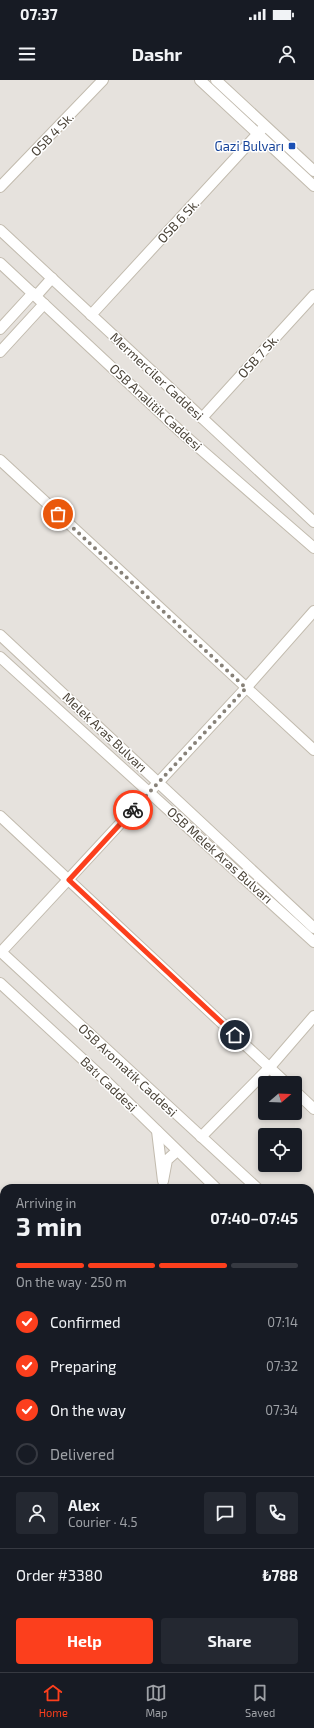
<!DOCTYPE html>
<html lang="en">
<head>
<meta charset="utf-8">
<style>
  body { margin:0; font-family:"Exo 2",sans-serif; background:#242831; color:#f1f3f6; height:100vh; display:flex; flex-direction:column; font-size:15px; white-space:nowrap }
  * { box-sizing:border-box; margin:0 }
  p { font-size:13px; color:#9ea1a6 }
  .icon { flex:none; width:22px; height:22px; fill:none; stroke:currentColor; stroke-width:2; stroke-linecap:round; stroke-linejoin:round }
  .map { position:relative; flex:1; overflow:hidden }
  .panel { position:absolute; left:0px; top:1104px; width:314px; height:488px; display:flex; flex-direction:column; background:#171b24; border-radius:12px 12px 0 0; box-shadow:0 2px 6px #0003 }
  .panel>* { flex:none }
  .needle { width:26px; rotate:71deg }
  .controls { position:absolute; left:258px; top:996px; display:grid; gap:8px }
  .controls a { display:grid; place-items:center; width:44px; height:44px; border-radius:4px; background:#171b24; box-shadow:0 2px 6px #0003; font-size:20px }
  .pin { position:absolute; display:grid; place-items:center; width:34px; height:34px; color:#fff; margin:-17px; border:2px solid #fff; border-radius:50%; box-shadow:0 1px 4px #0007 }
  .courier { position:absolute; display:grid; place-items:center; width:40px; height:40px; margin:-20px; border:3px solid #fc3f1d; border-radius:50%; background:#fff; color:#222; box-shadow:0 1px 5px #0007 }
  .overview em { font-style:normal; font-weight:700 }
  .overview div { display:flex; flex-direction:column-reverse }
  .overview { display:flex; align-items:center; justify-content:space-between; height:68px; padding:0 16px }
  h1 { font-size:26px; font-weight:700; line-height:30px }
  .bar { display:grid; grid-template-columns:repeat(4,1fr); gap:6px 4px; align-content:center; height:48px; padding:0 16px }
  .bar i { height:5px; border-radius:3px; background:#363941 }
  .bar .on { background:#fc3f1d }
  .bar p { grid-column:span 4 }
  .line { display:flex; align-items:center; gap:10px; padding:0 16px; border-top:1px solid #363941 }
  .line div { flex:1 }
  .round { display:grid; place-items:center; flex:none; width:42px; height:42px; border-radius:4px; background:#242831 }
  ol { padding:0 16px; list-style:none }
  li { display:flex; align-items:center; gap:12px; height:44px }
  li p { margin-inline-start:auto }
  li .icon { padding:4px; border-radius:50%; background:#fc3f1d; color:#fff; stroke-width:4 }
  li:last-child { color:#9ea1a6 }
  li i { width:22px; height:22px; border:2px solid #363941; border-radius:50% }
  .action { display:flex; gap:8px; margin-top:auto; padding:8px 16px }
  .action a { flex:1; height:46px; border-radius:4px; background:#fc3f1d; color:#fff; font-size:16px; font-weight:700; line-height:46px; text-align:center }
  .action a+a { background:#242831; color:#f1f3f6 }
  .status { display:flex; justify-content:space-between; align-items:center; height:28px; padding:0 20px; background:#171b24; direction:ltr }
  .status svg { height:11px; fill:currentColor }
  header { display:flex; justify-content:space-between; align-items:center; height:52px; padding:0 16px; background:#171b24; font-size:18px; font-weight:700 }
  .tab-bar { display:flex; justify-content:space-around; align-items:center; height:56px; border-top:1px solid #363941; background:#171b24; font-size:11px; color:#9ea1a6 }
  .tab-bar a { display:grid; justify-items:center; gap:2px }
  .tab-bar .on { color:#fc3f1d }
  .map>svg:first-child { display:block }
  .industrial { fill:#e6e2dd; fill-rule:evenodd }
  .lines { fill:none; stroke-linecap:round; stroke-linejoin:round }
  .minor-casing { stroke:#c2bbae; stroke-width:12 }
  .minor { stroke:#fff; stroke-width:10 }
  .done { stroke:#878178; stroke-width:4; stroke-dasharray:0 7.2 }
  .route { stroke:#fc3f1d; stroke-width:5 }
  .transit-dot { fill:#1a4fb4; stroke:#fff; stroke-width:1.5 }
  .labels { text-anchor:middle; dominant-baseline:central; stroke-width:3; stroke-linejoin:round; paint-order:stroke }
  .street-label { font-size:13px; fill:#4b4439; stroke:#fff }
  .transit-label { font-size:13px; fill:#164399; stroke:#fff; text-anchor:end }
</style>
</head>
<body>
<div class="status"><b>07:37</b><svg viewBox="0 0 49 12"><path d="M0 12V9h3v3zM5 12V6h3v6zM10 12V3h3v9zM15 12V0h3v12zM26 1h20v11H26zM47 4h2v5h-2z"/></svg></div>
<header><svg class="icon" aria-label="menu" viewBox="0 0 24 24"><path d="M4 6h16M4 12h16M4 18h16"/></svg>Dashr<svg class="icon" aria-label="person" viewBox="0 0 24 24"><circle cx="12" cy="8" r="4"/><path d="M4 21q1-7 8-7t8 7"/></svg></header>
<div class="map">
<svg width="314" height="1592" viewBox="0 0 314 1592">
  <rect width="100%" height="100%" fill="#f6f3ec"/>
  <path class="industrial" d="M 0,0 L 314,0 L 314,1592 L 29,1592 L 25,1588 L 310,1588 L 310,1108 L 4,1108 L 4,1534 L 0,1533 ZM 265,1003 L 295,1003 L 295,1033 L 265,1033 ZM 265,1055 L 295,1055 L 295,1085 L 265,1085 Z"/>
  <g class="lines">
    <g class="minor-casing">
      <g id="minor">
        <polyline points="200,0 314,106"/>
        <polyline points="216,0 314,91"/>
        <polyline points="0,107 103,0"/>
        <polyline points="0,150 314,442"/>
        <polyline points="0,183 182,353 314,468"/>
        <polyline points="36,216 52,198"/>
        <polyline points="91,235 264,47"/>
        <polyline points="0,249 33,213"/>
        <polyline points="0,272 44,224"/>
        <polyline points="202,338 314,215"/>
        <polyline points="0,380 314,670"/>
        <polyline points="0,555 314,848"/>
        <polyline points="0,577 314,862"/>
        <polyline points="0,736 286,1003"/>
        <polyline points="0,871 257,1108"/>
        <polyline points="1,872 246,608 314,531"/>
        <polyline points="0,903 103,998 216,1108"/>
        <polyline points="295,1011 314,1029"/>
        <polyline points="157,1051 163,1101 167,1080 177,1071"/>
        <polyline points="201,1057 270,987 314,936"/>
        <polyline points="310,1157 314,1161"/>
        <polyline points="310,1196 314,1200"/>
        <polyline points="0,1420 4,1422"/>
        <polyline points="0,1431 4,1433"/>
        <polyline points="310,1559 314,1561"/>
        <polyline points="310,1569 314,1569"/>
        <polyline points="135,1592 137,1588"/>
      </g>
    </g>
    <use href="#minor" class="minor"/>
  </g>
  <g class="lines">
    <polyline class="done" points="58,434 246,608 133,730"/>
    <polyline class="route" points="133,730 69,800 235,955"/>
  </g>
  <rect class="transit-dot" x="288" y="62" width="8" height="8" rx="2"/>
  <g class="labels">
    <g class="street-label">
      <text transform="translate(52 54) rotate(-46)">OSB 4 Sk.</text>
      <text transform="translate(178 141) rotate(-47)">OSB 6 Sk.</text>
      <text transform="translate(258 276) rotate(-48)">OSB 7 Sk.</text>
      <text transform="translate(157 296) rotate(43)">Mermerciler Caddesi</text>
      <text transform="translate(156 327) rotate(43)">OSB Analitik Caddesi</text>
      <text transform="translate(105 652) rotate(43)">Melek Aras Bulvarı</text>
      <text transform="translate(220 775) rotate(42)">OSB Melek Aras Bulvarı</text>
      <text transform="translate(128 990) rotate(43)">OSB Aromatik Caddesi</text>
      <text transform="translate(109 1004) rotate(44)">Batı Caddesi</text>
    </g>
    <g class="transit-label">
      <text x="284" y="66">Gazi Bulvarı</text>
    </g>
  </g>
</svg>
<div class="controls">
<a><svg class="needle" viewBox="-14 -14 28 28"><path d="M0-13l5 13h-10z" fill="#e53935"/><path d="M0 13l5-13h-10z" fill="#9ea1a6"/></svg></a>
<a><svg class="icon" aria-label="locate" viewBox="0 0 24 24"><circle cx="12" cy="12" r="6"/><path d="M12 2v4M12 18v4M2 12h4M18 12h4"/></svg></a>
</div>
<div class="pin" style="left:58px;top:434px;background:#ea580c"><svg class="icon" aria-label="bag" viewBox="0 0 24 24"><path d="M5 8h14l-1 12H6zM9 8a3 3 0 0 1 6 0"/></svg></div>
<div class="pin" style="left:235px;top:955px;background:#1f2937"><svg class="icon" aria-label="home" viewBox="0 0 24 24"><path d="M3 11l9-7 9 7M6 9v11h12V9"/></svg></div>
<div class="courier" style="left:133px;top:730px"><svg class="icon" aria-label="bike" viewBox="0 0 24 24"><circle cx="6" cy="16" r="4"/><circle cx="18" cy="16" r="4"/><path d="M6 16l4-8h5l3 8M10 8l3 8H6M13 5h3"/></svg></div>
<section class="panel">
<div class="overview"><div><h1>3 min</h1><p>Arriving in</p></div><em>07:40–07:45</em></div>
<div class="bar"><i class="on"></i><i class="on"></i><i class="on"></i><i></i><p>On the way · 250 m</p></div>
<ol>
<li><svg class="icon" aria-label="check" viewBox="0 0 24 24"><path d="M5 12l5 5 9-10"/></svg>Confirmed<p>07:14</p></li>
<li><svg class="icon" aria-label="check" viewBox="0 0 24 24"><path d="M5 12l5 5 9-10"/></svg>Preparing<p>07:32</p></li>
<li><svg class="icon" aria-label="check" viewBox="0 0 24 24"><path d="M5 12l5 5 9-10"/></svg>On the way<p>07:34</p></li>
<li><i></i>Delivered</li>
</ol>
<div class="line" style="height:72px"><a class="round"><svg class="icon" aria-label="person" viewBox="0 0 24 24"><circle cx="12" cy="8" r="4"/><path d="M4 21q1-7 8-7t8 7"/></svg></a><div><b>Alex</b><p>Courier · 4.5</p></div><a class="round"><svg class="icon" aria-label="chat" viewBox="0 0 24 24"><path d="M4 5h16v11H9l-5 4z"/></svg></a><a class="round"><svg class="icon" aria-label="phone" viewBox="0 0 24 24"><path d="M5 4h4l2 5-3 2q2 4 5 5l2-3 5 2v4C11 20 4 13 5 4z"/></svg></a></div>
<div class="line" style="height:52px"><div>Order #3380</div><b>₺788</b></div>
<div class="action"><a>Help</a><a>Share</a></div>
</section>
</div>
<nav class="tab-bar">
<a class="on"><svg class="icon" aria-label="home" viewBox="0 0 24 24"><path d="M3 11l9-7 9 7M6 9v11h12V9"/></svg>Home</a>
<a><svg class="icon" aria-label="map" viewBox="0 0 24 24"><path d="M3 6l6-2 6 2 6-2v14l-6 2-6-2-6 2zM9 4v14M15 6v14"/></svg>Map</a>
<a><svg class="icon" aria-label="saved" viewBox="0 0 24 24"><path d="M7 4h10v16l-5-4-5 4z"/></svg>Saved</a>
</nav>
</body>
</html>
